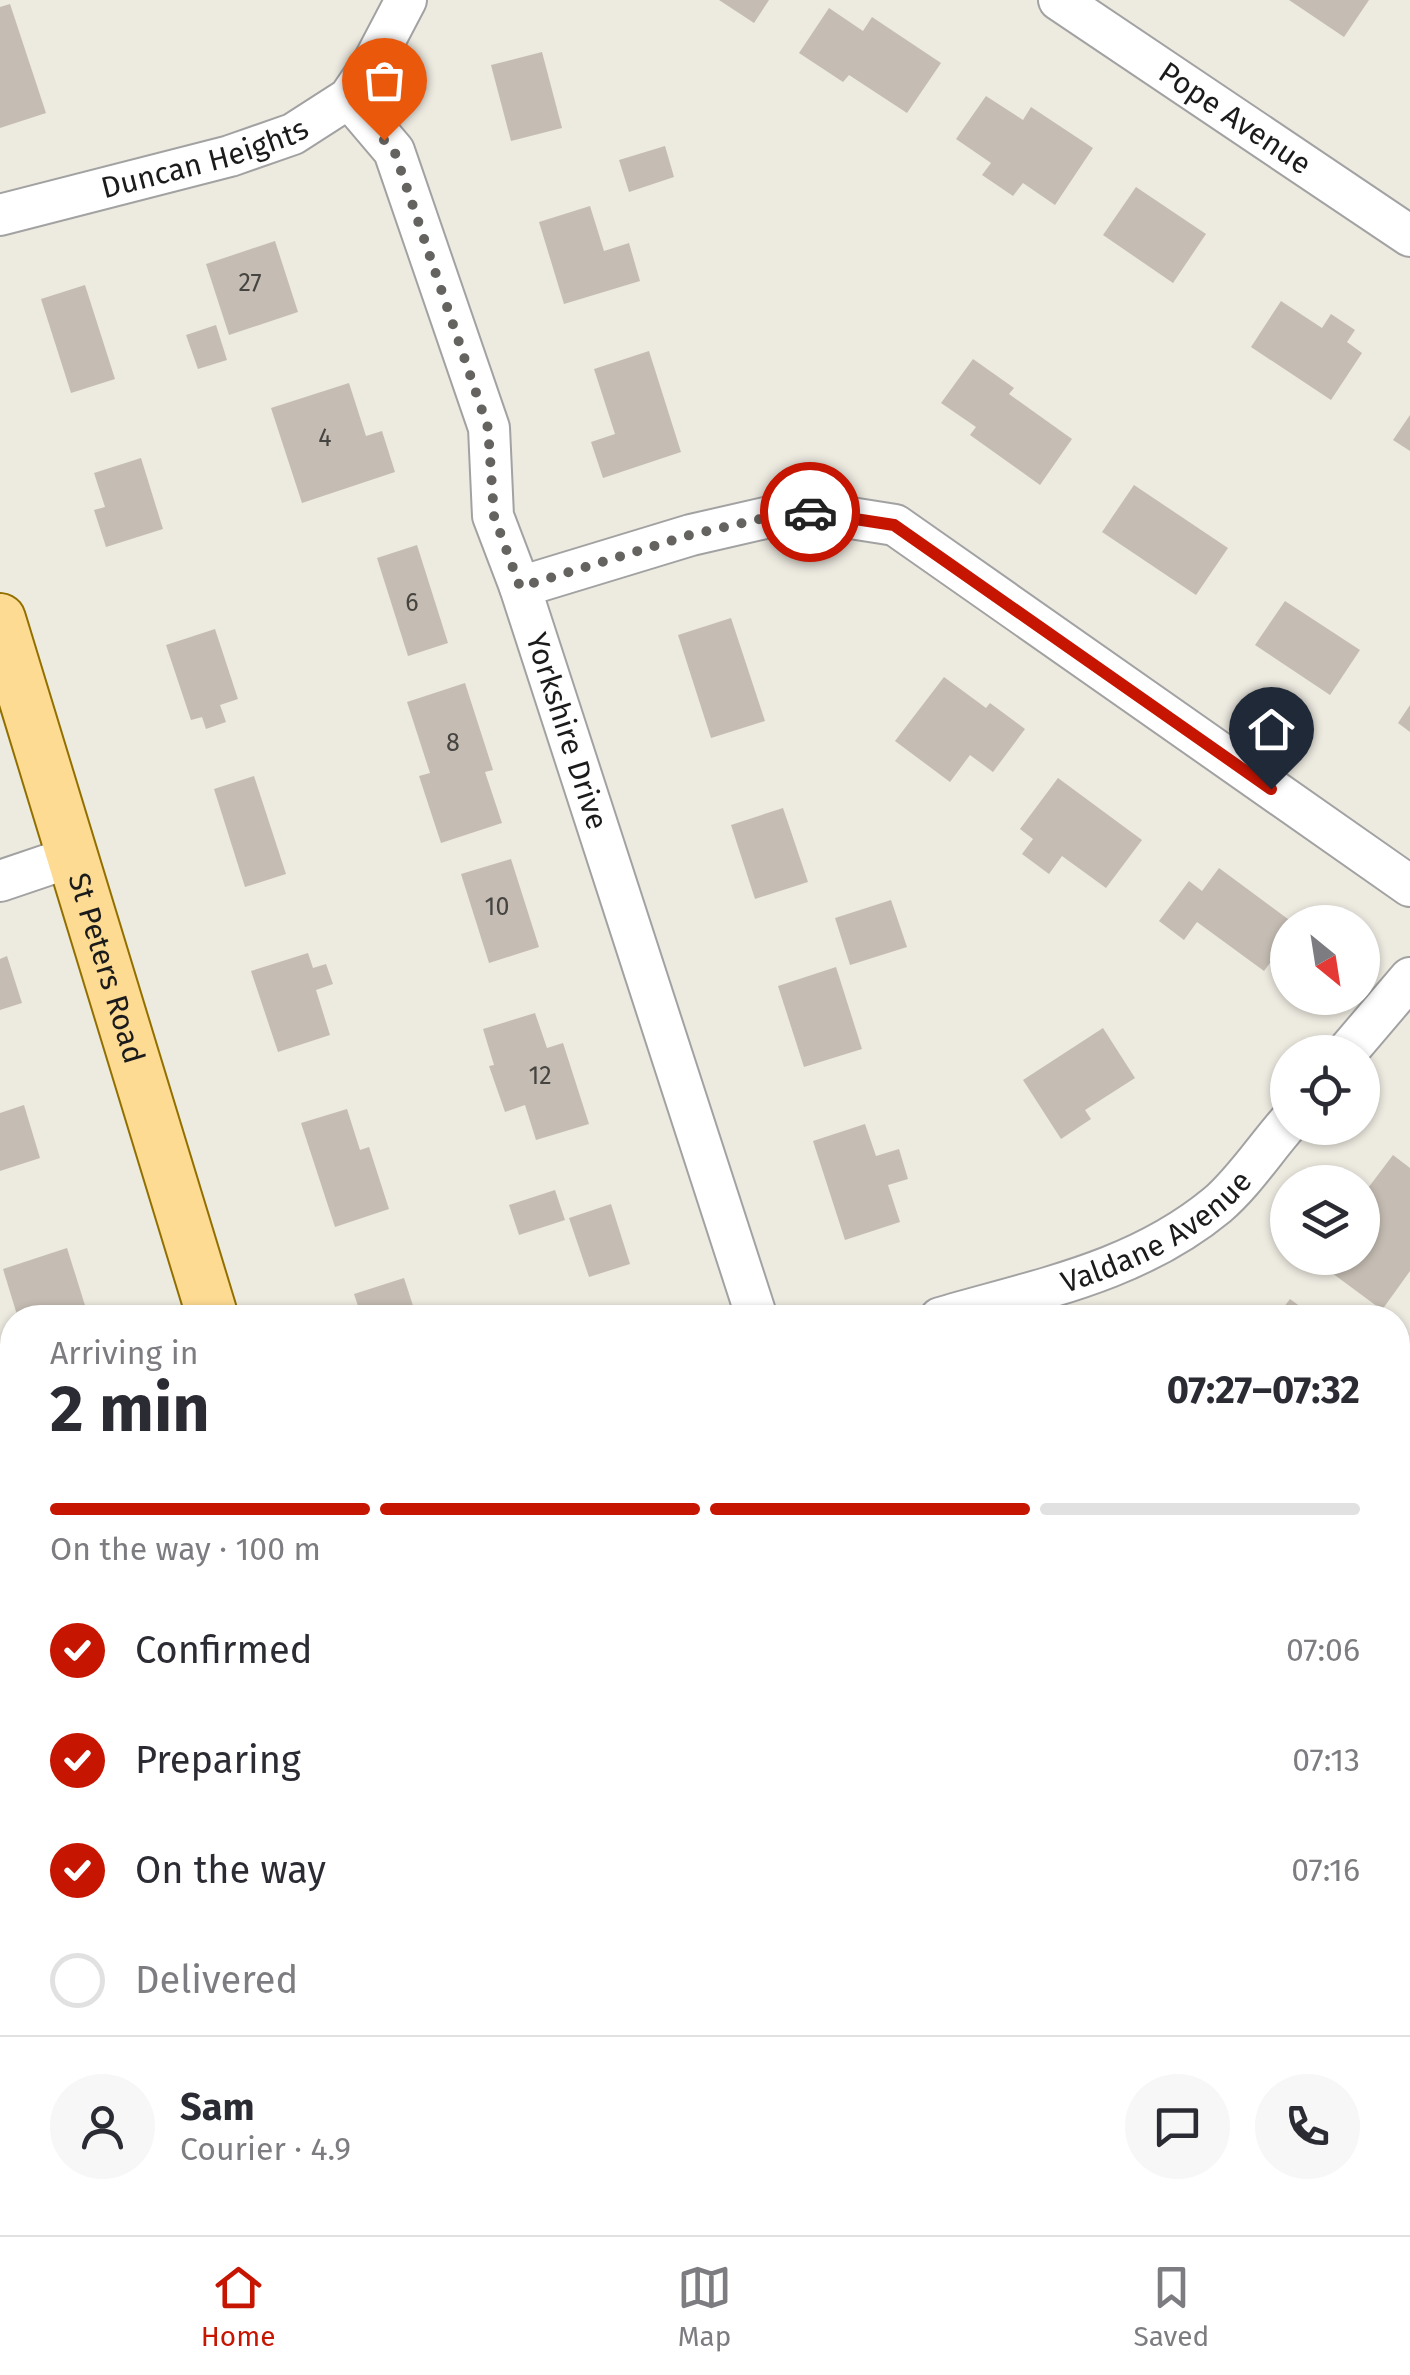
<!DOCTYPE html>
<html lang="en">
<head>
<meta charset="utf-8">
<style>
  body { margin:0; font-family:"Fira Sans",sans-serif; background:#f7f7f7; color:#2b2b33; height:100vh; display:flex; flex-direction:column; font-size:38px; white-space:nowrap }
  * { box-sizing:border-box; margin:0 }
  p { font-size:32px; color:#7c7c81 }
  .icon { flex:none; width:55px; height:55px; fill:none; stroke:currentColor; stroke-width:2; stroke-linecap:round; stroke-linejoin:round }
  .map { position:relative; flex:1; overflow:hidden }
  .details { position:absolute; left:0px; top:1305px; width:1410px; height:930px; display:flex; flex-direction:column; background:#fff; border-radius:40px 40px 0 0; box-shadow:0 2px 8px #0004 }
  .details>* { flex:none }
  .needle { width:65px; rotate:150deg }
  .buttons { position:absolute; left:1270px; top:905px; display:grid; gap:20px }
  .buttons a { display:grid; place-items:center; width:110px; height:110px; border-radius:50%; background:#fff; box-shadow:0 2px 8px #0004; font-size:50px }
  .pin { position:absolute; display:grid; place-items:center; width:85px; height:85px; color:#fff; margin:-102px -42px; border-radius:50% 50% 50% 0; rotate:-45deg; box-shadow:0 0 10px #0007 }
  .pin .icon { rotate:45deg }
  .courier { position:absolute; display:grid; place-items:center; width:100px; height:100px; margin:-50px; border:8px solid #c61500; border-radius:50%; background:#fff; color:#222; box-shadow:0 2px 12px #0007 }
  .head em { font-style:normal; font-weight:700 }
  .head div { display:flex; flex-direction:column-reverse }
  .head { display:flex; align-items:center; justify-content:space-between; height:170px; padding:0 50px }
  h1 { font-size:65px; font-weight:700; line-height:75px }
  .bar { display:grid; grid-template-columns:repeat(4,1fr); gap:15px 10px; align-content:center; height:120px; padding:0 50px }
  .bar i { height:12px; border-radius:8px; background:#e1e1e2 }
  .bar .current { background:#c61500 }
  .bar p { grid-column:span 4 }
  .line { display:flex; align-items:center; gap:25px; padding:0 50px; border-top:2px solid #e1e1e2 }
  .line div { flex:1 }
  .round { display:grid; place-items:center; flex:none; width:105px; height:105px; border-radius:52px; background:#f7f7f7 }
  ol { padding:0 50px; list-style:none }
  li { display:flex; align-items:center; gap:30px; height:110px }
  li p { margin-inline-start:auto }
  li .icon { padding:10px; border-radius:50%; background:#c61500; color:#fff; stroke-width:4 }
  li:last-child { color:#7c7c81 }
  li i { width:55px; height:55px; border:5px solid #e1e1e2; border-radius:50% }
  .menu { display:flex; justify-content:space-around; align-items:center; height:140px; border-top:2px solid #e1e1e2; background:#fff; font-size:28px; color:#7c7c81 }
  .menu a { display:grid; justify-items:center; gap:5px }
  .menu .current { color:#c61500 }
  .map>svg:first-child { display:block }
  .park { fill:#b9fbc5 }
  .building { fill:#c5bdb3 }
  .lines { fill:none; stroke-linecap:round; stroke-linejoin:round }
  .minor-casing { stroke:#a2a2a2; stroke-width:44 }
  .major-casing { stroke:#927000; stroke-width:54 }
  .path { stroke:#fe8060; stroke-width:6; stroke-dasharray:5 5; stroke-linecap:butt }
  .minor { stroke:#fff; stroke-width:40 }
  .major { stroke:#fedb93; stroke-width:50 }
  .done { stroke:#646360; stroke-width:10; stroke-dasharray:0 18 }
  .route { stroke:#c61500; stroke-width:12 }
  .labels { text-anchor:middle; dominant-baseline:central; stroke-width:8; stroke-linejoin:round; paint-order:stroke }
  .number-label { font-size:25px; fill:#464441 }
  .street-label { font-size:30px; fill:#1b1b1b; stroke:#fff }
</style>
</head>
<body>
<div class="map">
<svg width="1410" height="2235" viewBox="0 0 1410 2235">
  <rect width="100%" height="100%" fill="#edeae0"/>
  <polygon class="park" points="1398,2045 1410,2055 1410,2235 1106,2235 1113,2222 1398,2222"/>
  <g class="building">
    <polygon points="719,0 769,0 754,23"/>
    <polygon points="1289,0 1369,0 1344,37"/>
    <polygon points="10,4 46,113 0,128 0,7"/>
    <polygon points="829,8 863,31 872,17 941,63 907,113 849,75 843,82 799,53"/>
    <polygon points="542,52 562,128 511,141 491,65"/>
    <polygon points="986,96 1023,120 1031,107 1093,148 1055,205 1023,183 1013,196 982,175 991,163 956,139"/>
    <polygon points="665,146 674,177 629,192 619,160"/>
    <polygon points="1136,187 1206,234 1173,283 1103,235"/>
    <polygon points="590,206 604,251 629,243 640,281 564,304 539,222"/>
    <polygon points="275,241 298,312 229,335 206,264"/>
    <polygon points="85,285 115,379 71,393 41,299"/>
    <polygon points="1281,301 1322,328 1331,314 1355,330 1347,342 1362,353 1331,400 1251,347"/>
    <polygon points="216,325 227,360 198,369 186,335"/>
    <polygon points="649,351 681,452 603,478 591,442 615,434 594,369"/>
    <polygon points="973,359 1014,388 1009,394 1072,439 1040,485 970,435 976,427 941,403"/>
    <polygon points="349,383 366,436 382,431 395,472 302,503 271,408"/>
    <polygon points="1410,415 1410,451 1393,440"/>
    <polygon points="141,458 163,529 106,547 94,510 105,507 94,473"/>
    <polygon points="1134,485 1228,548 1196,595 1102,532"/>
    <polygon points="417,545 448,643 408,656 377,558"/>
    <polygon points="1285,601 1360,650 1330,695 1255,645"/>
    <polygon points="731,618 765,721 711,738 678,635"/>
    <polygon points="215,629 238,699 220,705 226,722 206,729 202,717 191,720 166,645"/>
    <polygon points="944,677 986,708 990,703 1025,729 993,772 970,755 950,782 895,741"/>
    <polygon points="465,683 493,770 485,772 502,823 441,843 419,776 430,773 407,702"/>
    <polygon points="1410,705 1410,732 1398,723"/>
    <polygon points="254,776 286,874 245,887 214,789"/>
    <polygon points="1058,778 1142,840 1106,888 1062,856 1049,874 1022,854 1033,839 1020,829"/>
    <polygon points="783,808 808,882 755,899 731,825"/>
    <polygon points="511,859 539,947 489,963 461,874"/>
    <polygon points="1219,868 1292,922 1288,922 1288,939 1264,971 1197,922 1184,940 1159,921 1189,881 1202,891"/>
    <polygon points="891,900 907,947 850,965 835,918"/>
    <polygon points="308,953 313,968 326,964 333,984 316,990 330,1035 278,1052 251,971"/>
    <polygon points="7,956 22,1003 0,1010 0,959"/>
    <polygon points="836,967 862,1049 804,1067 778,986"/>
    <polygon points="535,1013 547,1048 563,1043 589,1124 536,1140 525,1105 505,1112 489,1066 494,1065 483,1029"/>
    <polygon points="1103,1028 1135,1078 1085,1110 1091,1119 1061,1139 1023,1080"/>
    <polygon points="24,1105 40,1158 0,1171 0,1113"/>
    <polygon points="347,1109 360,1150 369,1147 389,1209 335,1227 301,1123"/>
    <polygon points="865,1124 876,1156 899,1149 908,1179 888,1185 900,1222 845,1240 813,1141"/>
    <polygon points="1393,1155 1410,1168 1410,1271 1382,1310 1332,1273 1343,1258 1362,1258 1362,1196"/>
    <polygon points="555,1190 565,1220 519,1235 509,1205"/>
    <polygon points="611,1204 630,1264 589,1277 569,1218"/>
    <polygon points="67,1248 89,1318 18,1318 3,1269"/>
    <polygon points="404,1278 417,1318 362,1318 354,1294"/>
    <polygon points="1290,1299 1316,1318 1256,1318 1264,1306 1277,1316"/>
    <polygon points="1410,1551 1410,1583 1398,1574 1398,1568"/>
    <polygon points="1398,1638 1410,1647 1410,1689 1402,1700 1410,1706 1410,1746 1400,1759"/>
    <polygon points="1,1845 12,1894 0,1897 0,1846"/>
    <polygon points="0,1900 11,1936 0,1938"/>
    <polygon points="12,1978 12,2075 0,2077 0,1980"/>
    <polygon points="12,2109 12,2221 0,2223 0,2110"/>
    <polygon points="994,2222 1083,2222 1074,2235 1011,2235"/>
  </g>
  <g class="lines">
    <g class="minor-casing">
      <g id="minor">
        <path id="s1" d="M 1059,0 L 1410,236"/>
        <path id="s2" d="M 349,98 L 394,151 L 489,428 L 493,516 L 520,587 L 757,1318"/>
        <path id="s3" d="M 0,215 L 230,156 L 293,134 L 349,98 L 374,61 L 406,0"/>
        <polyline points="520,587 691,535 800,510 895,525 1410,886"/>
        <polyline points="0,881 74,856"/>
        <polyline points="1347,1052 1410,978"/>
        <path id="s4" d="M 940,1318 C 1039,1289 1136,1272 1217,1205 C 1243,1183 1265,1149 1288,1123"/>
        <polyline points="1398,1923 1410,1906"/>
      </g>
    </g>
    <g class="major-casing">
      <g id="major">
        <path id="s5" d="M 0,619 L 213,1318"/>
        <polyline points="421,2222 421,2235"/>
      </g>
    </g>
    <polyline class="path" points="1227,2235 1236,2222"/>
    <use href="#minor" class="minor"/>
    <use href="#major" class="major"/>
  </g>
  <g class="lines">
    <polyline class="done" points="384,140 394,150 488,428 494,516 520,587 690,535 800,510 810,512"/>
    <polyline class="route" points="810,512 894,525 1271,789"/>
  </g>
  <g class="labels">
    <g class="number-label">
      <text x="250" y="283">27</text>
      <text x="325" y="438">4</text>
      <text x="412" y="603">6</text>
      <text x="453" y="743">8</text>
      <text x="497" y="907">10</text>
      <text x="540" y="1076">12</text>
    </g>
    <g class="street-label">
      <text stroke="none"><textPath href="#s1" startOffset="212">Pope Avenue</textPath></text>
      <text stroke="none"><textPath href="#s3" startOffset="212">Duncan Heights</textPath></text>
      <text stroke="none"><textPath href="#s2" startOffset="678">Yorkshire Drive</textPath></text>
      <text stroke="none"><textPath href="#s5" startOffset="365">St Peters Road</textPath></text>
      <text stroke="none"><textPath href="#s4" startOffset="235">Valdane Avenue</textPath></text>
    </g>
  </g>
</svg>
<div class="buttons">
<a><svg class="needle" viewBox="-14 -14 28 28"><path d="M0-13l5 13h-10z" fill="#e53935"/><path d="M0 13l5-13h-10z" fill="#7c7c81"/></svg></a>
<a><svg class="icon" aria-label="locate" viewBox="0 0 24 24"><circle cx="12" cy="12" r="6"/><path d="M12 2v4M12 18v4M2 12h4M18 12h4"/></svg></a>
<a><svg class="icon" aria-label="layers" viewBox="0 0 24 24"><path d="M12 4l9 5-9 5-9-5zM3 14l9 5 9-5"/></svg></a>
</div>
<div class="pin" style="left:384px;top:140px;background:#ea580c"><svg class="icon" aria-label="bag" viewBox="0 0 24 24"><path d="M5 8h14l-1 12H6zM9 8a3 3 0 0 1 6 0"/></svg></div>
<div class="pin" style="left:1271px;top:789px;background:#1f2937"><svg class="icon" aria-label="home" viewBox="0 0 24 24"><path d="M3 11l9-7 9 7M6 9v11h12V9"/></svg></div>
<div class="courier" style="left:810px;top:512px"><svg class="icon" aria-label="car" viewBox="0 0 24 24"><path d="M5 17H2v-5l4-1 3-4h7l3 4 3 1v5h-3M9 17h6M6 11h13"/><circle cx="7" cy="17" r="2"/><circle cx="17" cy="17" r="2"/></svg></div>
<section class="details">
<div class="head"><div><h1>2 min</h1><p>Arriving in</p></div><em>07:27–07:32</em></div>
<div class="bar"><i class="current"></i><i class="current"></i><i class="current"></i><i></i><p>On the way · 100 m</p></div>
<ol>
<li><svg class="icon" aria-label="check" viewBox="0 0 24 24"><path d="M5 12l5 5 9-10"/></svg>Confirmed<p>07:06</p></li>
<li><svg class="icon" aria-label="check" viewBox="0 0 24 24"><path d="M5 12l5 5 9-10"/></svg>Preparing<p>07:13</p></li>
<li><svg class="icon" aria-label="check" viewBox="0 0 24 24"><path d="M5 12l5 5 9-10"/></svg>On the way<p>07:16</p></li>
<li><i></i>Delivered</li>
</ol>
<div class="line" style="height:180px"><a class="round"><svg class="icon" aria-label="person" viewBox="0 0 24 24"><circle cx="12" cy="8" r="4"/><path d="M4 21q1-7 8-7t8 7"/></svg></a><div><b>Sam</b><p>Courier · 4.9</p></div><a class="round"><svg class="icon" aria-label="chat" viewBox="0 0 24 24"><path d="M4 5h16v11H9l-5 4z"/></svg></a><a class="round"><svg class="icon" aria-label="phone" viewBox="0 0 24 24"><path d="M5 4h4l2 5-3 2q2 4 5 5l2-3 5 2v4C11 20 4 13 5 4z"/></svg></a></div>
</section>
</div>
<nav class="menu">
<a class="current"><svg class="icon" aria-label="home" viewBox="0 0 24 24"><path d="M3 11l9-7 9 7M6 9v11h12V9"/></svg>Home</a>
<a><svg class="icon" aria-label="map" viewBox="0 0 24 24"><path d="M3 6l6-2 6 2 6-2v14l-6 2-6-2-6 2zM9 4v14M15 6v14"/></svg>Map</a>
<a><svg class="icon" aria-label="saved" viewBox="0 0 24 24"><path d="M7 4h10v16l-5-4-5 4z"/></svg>Saved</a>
</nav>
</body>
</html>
